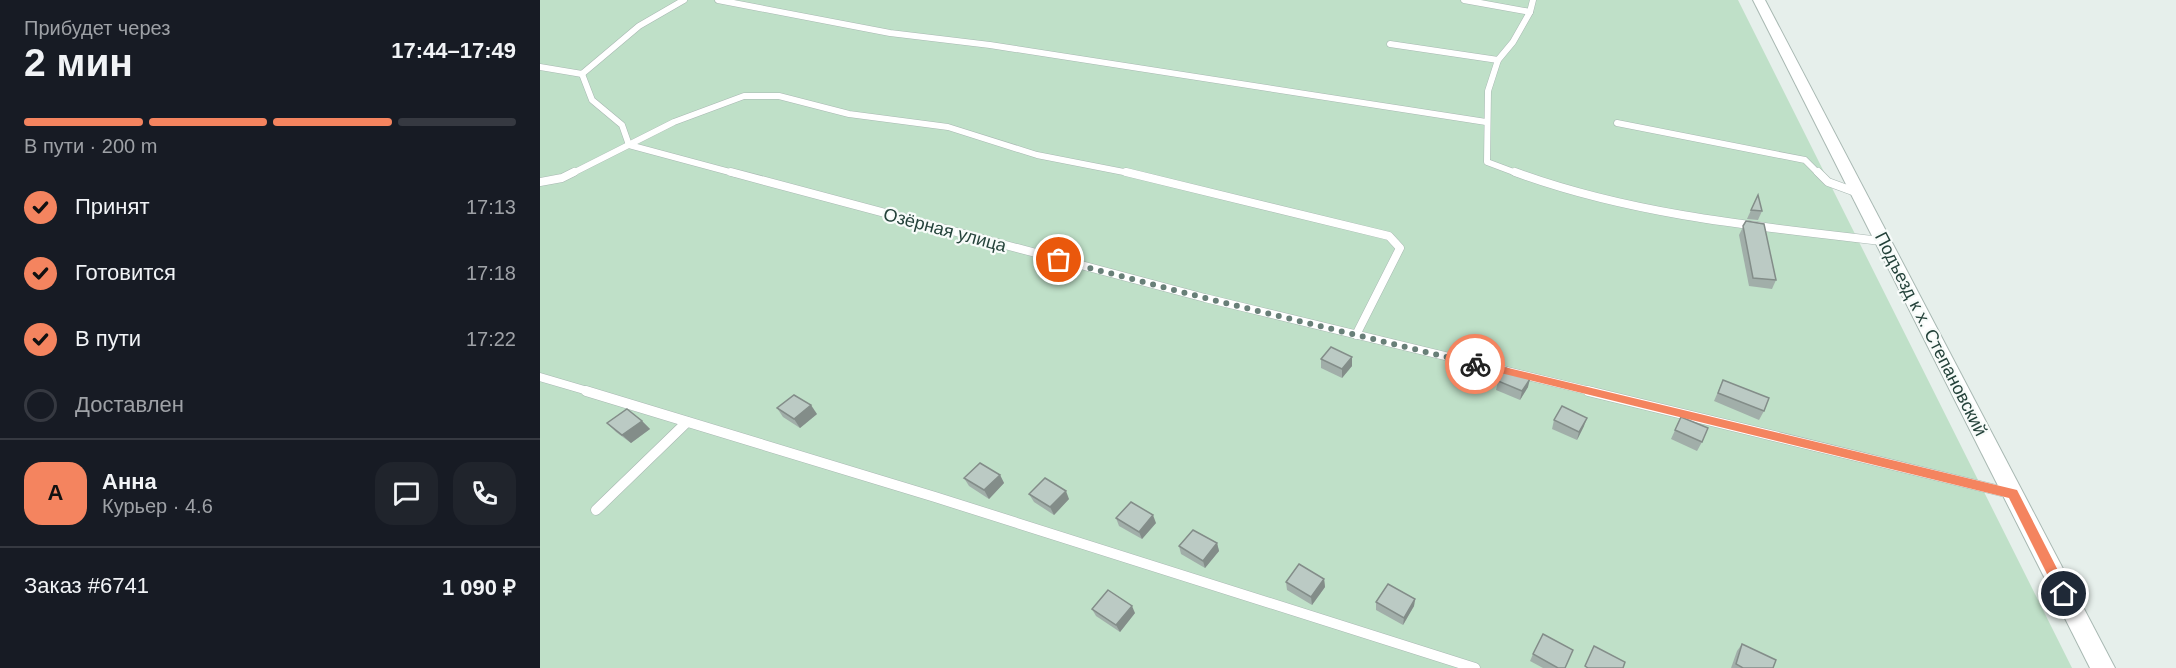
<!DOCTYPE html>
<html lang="ru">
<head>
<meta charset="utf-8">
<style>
  body { margin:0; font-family:Helvetica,sans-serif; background:#20242c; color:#f1f3f6; height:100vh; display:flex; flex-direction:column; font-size:22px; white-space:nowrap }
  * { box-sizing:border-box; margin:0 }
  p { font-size:20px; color:#9ea1a6 }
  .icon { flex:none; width:33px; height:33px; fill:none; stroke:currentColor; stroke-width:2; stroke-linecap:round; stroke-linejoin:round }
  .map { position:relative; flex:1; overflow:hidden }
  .panel { display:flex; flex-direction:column; background:#171b24; width:540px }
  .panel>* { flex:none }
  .pin { position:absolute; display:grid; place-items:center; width:51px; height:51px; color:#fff; margin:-26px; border:3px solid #fff; border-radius:50%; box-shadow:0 2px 6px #0007 }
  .courier { position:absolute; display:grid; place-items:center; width:60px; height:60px; margin:-30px; border:4px solid #f4845f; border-radius:50%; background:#fff; color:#222; box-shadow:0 2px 8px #0007 }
  .overview em { font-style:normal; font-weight:800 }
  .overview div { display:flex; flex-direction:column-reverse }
  .overview { display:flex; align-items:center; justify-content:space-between; height:102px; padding:0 24px }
  h1 { font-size:39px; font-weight:800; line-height:45px }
  .bar { display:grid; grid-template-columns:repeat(4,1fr); gap:9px 6px; align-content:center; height:72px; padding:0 24px }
  .bar i { height:8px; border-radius:4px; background:#363941 }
  .bar .active { background:#f4845f }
  .bar p { grid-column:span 4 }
  .line { display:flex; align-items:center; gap:15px; padding:0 24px; border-top:2px solid #363941 }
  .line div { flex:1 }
  .round { display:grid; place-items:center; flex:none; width:63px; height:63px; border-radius:18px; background:#20242c }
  ol { padding:0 24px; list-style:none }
  li { display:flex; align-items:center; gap:18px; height:66px }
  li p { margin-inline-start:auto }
  li .icon { padding:6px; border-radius:50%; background:#f4845f; color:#111; stroke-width:4 }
  li:last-child { color:#9ea1a6 }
  li i { width:33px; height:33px; border:3px solid #363941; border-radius:50% }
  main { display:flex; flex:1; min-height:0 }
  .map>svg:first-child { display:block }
  .green { fill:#bfe0c8 }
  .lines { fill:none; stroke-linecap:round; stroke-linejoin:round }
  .service-far2-casing { stroke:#a8b8b2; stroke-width:7 }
  .service-far1-casing { stroke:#a8b8b2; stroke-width:9 }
  .service-casing { stroke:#a8b8b2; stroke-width:11 }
  .tertiary-casing { stroke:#a8b8b2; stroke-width:2 }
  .service-far2 { stroke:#fff; stroke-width:6 }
  .service-far1 { stroke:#fff; stroke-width:8 }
  .service { stroke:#fff; stroke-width:10 }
  .tertiary { fill:#fff; fill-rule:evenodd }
  .wall { fill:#a1aea9 }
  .shaded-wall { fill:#838d89 }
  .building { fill:#bbcac4; stroke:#838d89; stroke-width:1.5 }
  .route { fill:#f4845f }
  .done { stroke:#687f78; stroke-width:6; stroke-dasharray:0 10.8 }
  .labels { text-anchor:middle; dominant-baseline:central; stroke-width:4.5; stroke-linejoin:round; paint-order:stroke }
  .street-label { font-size:18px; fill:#24423a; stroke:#f7fbf9 }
</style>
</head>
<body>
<main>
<section class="panel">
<div class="overview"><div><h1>2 мин</h1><p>Прибудет через</p></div><em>17:44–17:49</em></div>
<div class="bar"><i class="active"></i><i class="active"></i><i class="active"></i><i></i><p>В пути · 200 m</p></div>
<ol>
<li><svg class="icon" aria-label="check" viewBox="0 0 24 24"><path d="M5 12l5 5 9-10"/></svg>Принят<p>17:13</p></li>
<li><svg class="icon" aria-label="check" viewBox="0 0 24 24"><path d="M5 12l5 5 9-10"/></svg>Готовится<p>17:18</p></li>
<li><svg class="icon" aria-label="check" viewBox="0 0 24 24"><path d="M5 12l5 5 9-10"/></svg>В пути<p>17:22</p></li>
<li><i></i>Доставлен</li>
</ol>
<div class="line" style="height:108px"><b class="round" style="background:#f4845f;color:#111">А</b><div><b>Анна</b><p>Курьер · 4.6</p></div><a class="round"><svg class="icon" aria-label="chat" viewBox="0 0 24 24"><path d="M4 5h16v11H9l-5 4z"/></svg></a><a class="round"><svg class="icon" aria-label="phone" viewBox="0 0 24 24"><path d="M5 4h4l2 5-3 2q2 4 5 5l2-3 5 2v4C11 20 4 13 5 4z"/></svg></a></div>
<div class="line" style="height:78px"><div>Заказ #6741</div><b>1 090 ₽</b></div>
</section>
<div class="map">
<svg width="1636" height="668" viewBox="0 0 1636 668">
  <rect width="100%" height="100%" fill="#e6efeb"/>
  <polygon class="green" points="0,0 1198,0 1532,668 0,668"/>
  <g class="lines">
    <g class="service-far2-casing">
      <g id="service-far2">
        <polyline points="178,0 350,33 450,45 946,122"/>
        <polyline points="924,0 990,12"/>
        <polyline points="850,44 958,60"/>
        <polyline points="0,67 42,74 99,26 144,0"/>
        <polyline points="42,74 52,100 82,125 89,145 197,174"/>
        <polyline points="1077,123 1265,160 1279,174"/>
        <polyline points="31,174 134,122 204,96 239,96 309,114 408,127 497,155 594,174"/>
        <polyline points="979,174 947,162 948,91 958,60 973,42 990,12 993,0"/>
      </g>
    </g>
    <g class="service-far1-casing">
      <g id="service-far1">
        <polyline points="191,172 665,298 1054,392"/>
        <polyline points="586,172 849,236 860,248 816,335"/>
        <path d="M 975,172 C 1092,215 1219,227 1343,241"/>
        <polyline points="1278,172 1288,182 1318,193"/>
        <polyline points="0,182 22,178 34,172"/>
        <polyline points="0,377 51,392"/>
      </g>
    </g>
    <g class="service-casing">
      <g id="service">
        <polyline points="46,391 395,497 935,668"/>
        <polyline points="1048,391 1469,493"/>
        <polyline points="56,510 147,422"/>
      </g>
    </g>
    <g class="tertiary-casing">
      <polygon id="tertiary" points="1213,0 1225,0 1575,668 1550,668"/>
    </g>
    <use href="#service-far2" class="service-far2"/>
    <use href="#service-far1" class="service-far1"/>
    <use href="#service" class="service"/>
    <use href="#tertiary" class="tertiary"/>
  </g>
  <g class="wall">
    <polygon points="1211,210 1222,211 1218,220 1207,219"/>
    <polygon points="1206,221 1236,280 1232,289 1209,286 1199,235"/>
    <polygon points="781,359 812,366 802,378 781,368"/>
    <polygon points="1183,380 1224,411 1219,420 1174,401"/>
    <polygon points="958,381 988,387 980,400 956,390"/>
    <polygon points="237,408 277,414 260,428 243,417"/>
    <polygon points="1141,417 1162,442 1157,451 1131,439"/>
    <polygon points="1014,420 1044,426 1037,440 1012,429"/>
    <polygon points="102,421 110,429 91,443 76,432 67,423"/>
    <polygon points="460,475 464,483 449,499 429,486 424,478"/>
    <polygon points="489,494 529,499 514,515 494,502"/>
    <polygon points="576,518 616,523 602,539 579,526"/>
    <polygon points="677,543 679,551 665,568 641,554 639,546"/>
    <polygon points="784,579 785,587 772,605 747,590 746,582"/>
    <polygon points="875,599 874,606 863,625 836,610 836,602"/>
    <polygon points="552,609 595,613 580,632 556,616"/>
    <polygon points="1202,644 1233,668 1191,668 1197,651"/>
    <polygon points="993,654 1025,668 1003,668 990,661"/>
  </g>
  <g class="shaded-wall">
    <polygon points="812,357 812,366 802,378 802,369"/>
    <polygon points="990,379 988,387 980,400 982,391"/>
    <polygon points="271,405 277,414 260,428 254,419"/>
    <polygon points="1047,418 1044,426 1037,440 1039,432"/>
    <polygon points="102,421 110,429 91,443 82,435"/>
    <polygon points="460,475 464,483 449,499 444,490"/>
    <polygon points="526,491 529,499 514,515 510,507"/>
    <polygon points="613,515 616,523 602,539 599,532"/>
    <polygon points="677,543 679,551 665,568 663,561"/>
    <polygon points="784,579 785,587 772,605 771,597"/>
    <polygon points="875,599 874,606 863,625 864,618"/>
    <polygon points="592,606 595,613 580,632 576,625"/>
  </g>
  <g class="building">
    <polygon points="1218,195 1222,211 1211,210"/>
    <polygon points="1206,221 1224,224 1236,280 1213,278 1203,226"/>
    <polygon points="791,347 812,357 802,369 781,359"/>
    <polygon points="966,368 990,379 982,391 958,381"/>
    <polygon points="1183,380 1229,398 1224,411 1178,393"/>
    <polygon points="254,395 271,405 254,419 237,408"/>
    <polygon points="1022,406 1047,418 1039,432 1014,420"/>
    <polygon points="87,409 102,421 82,435 67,423"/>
    <polygon points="1141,417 1168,428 1162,442 1135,430"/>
    <polygon points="440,463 460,475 444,490 424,478"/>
    <polygon points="505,478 526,491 510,507 489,494"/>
    <polygon points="591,502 613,515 599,532 576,518"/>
    <polygon points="653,530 677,543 663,561 639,546"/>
    <polygon points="759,564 784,579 771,597 746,582"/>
    <polygon points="848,584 875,599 864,618 836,602"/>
    <polygon points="568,590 592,606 576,625 552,609"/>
    <polygon points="1003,634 1033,650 1025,668 1018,668 993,654"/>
    <polygon points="1202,644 1236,660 1233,668 1203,668 1196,664"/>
    <polygon points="1054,646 1085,662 1083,668 1048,668 1045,666"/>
  </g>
  <polygon class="route" points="935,360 1477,490 1530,594 1528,598 1519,598 1469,498 932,366 930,364"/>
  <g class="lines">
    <polyline class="done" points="519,260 665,298 935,364"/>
  </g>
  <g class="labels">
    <g class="street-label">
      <text transform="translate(405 230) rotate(15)">Озёрная улица</text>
      <text transform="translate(1391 334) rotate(63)">Подъезд к х. Степановский</text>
    </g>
  </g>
</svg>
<div class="pin" style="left:519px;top:260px;background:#ea580c"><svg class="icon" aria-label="bag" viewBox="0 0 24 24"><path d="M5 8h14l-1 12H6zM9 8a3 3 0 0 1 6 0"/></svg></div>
<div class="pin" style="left:1524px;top:594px;background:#1f2937"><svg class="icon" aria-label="home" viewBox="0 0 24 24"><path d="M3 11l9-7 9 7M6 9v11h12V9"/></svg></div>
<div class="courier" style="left:935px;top:364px"><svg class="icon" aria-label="bike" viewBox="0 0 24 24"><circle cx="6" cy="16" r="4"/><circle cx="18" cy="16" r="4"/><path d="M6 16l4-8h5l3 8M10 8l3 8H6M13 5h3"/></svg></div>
</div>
</main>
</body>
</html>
